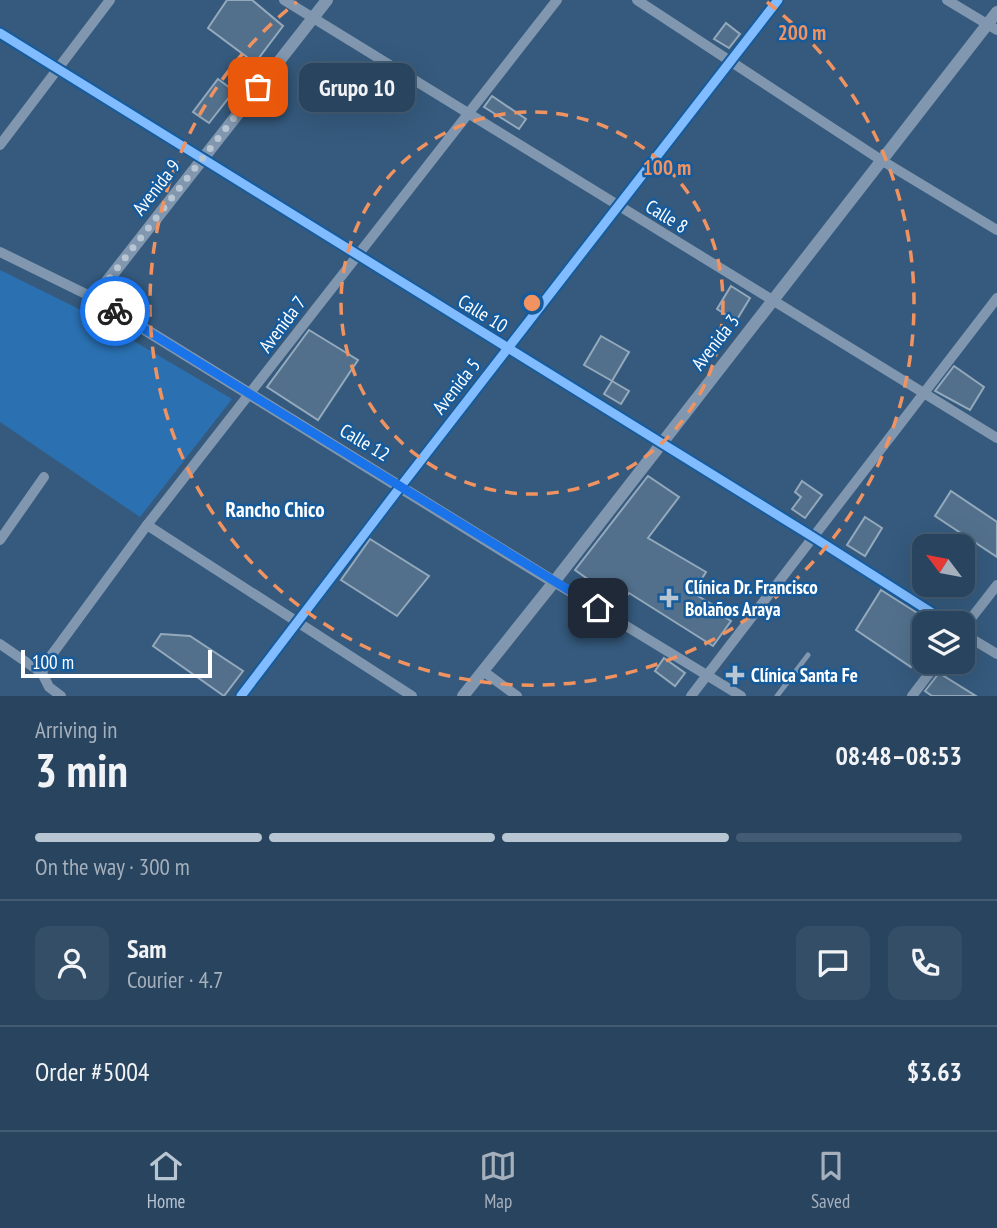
<!DOCTYPE html>
<html lang="en">
<head>
<meta charset="utf-8">
<style>
  body { margin:0; font-family:"PT Sans Narrow",sans-serif; background:#344e67; color:#f1f3f6; height:100vh; display:flex; flex-direction:column; font-size:26px; white-space:nowrap }
  * { box-sizing:border-box; margin:0 }
  p { font-size:23px; color:#a5b0bc }
  .icon { flex:none; width:38px; height:38px; fill:none; stroke:currentColor; stroke-width:2; stroke-linecap:round; stroke-linejoin:round }
  .map { position:relative; height:696px; overflow:hidden }
  .drawer { display:flex; flex-direction:column; background:#28445e; flex:1 }
  .drawer>* { flex:none }
  .needle { width:46px; rotate:302deg }
  .tools { position:absolute; left:912px; top:534px; display:grid; gap:14px }
  .tools a { display:grid; place-items:center; width:63px; height:63px; border-radius:14px; background:#28445e; box-shadow:0 7px 28px #0002,0 0 0 2px #445c73; font-size:35px }
  .scale { position:absolute; left:21px; bottom:18px; width:191px; box-sizing:border-box; padding-left:7px; border:4px solid #fff; border-top:0; font-size:19px; line-height:24px; white-space:nowrap; color:#fff; -webkit-text-stroke:5px #165b9c; paint-order:stroke }
  .pin { position:absolute; display:grid; place-items:center; width:60px; height:60px; color:#fff; margin:-30px; border-radius:14px; box-shadow:0 4px 10px #0006 }
  .courier { position:absolute; display:grid; place-items:center; width:70px; height:70px; margin:-35px; border:5px solid #1a73e8; border-radius:50%; background:#fff; color:#222; box-shadow:0 2px 9px #0007 }
  .bubble { position:absolute; height:49px; border-radius:14px; background:#28445e; box-shadow:0 7px 28px #0002,0 0 0 2px #445c73; font-size:23px; font-weight:700; line-height:49px; text-align:center }
  .summary em { font-style:normal; font-weight:700 }
  .summary div { display:flex; flex-direction:column-reverse }
  .summary { display:flex; align-items:center; justify-content:space-between; height:119px; padding:0 35px }
  h1 { font-size:46px; font-weight:700; line-height:52px }
  .bar { display:grid; grid-template-columns:repeat(4,1fr); gap:10px 7px; align-content:center; height:84px; padding:0 35px }
  .bar i { height:9px; border-radius:5px; background:#445c73 }
  .bar .on { background:#b8c5d2 }
  .bar p { grid-column:span 4 }
  .line { display:flex; align-items:center; gap:18px; padding:0 35px; border-top:2px solid #445c73 }
  .line div { flex:1 }
  .round { display:grid; place-items:center; flex:none; width:74px; height:74px; border-radius:14px; background:#344e67 }
  .dock { display:flex; justify-content:space-around; align-items:center; height:98px; border-top:2px solid #445c73; background:#28445e; font-size:19px; color:#a5b0bc }
  .dock a { display:grid; justify-items:center; gap:4px }
  .dock .on { color:#b8c5d2 }
  .map>svg:first-child { display:block }
  .green { fill:#2b71b2 }
  .building { fill:#52708c; stroke:#94a9bc; stroke-width:2 }
  .lines { fill:none; stroke-linecap:round; stroke-linejoin:round }
  .service { stroke:#8097af; stroke-width:5 }
  .minor { stroke:#8097af; stroke-width:10 }
  .tertiary { stroke:#8097af; stroke-width:12 }
  .cycleway-casing { stroke:#165b9c; stroke-width:13 }
  .cycleway { stroke:#80bcff; stroke-width:9 }
  .done { stroke:#b8c5d2; stroke-width:7; stroke-dasharray:0 12.6 }
  .route { stroke:#1a73e8; stroke-width:9 }
  .ring { fill:none; stroke:#f09361; stroke-width:3.5; stroke-dasharray:12 9 }
  .poi-dot { fill:#b8c5d2; stroke:#165b9c; stroke-width:2.5 }
  .labels { text-anchor:middle; dominant-baseline:central; stroke-width:5; stroke-linejoin:round; paint-order:stroke }
  .street-label { font-size:19px; fill:#fff; stroke:#165b9c }
  .poi-label { font-size:19px; font-weight:bold; fill:#fff; stroke:#165b9c; text-anchor:start }
  .neighbourhood-label { font-size:21px; font-weight:bold; fill:#fff; stroke:#165b9c }
  .centre { fill:#f09361; stroke:#165b9c; stroke-width:3.5 }
  .ring-label { font-size:21px; text-anchor:middle; font-weight:bold; fill:#f09361; stroke:#165b9c; stroke-width:5; stroke-linejoin:round; paint-order:stroke }
</style>
</head>
<body>
<div class="map">
<svg width="997" height="696" viewBox="0 0 997 696">
  <rect width="100%" height="100%" fill="#355a7d"/>
  <polygon class="green" points="0,270 83,311 232,399 140,517 0,422"/>
  <g class="building">
    <polygon points="227,0 252,0 283,26 255,63 208,28"/>
    <polygon points="726,23 740,34 729,48 714,39"/>
    <polygon points="218,79 234,91 209,123 193,112"/>
    <polygon points="492,96 526,119 519,129 484,107"/>
    <polygon points="731,286 750,298 736,321 717,309"/>
    <polygon points="309,330 358,360 318,420 267,387"/>
    <polygon points="601,336 629,352 612,381 584,365"/>
    <polygon points="954,366 984,387 970,410 935,391"/>
    <polygon points="612,381 629,391 621,404 604,394"/>
    <polygon points="648,476 679,497 648,538 706,572 693,593 713,605 710,608 731,621 713,646 629,593 622,603 575,570"/>
    <polygon points="802,481 822,495 805,518 792,509 801,497 795,492"/>
    <polygon points="951,491 997,522 997,557 935,516"/>
    <polygon points="865,517 882,528 865,556 847,545"/>
    <polygon points="370,539 429,576 397,616 341,580"/>
    <polygon points="881,590 933,623 924,623 924,648 911,667 856,630"/>
    <polygon points="161,634 190,636 243,671 224,696 153,646"/>
    <polygon points="664,658 685,673 675,686 655,671"/>
    <polygon points="939,673 976,696 932,696 925,691"/>
  </g>
  <g class="lines">
    <polyline class="service" points="777,696 808,655"/>
    <g class="minor">
      <polyline points="284,0 997,438"/>
      <polyline points="637,0 881,160 997,230"/>
      <polyline points="947,0 997,30"/>
      <polyline points="0,33 813,537 948,623"/>
      <polyline points="0,145 110,0"/>
      <polyline points="0,252 94,298"/>
      <polyline points="147,525 412,696"/>
      <polyline points="0,540 44,477"/>
      <polyline points="554,582 741,696"/>
      <polyline points="962,630 997,585"/>
      <polyline points="962,633 997,654"/>
      <polyline points="0,644 42,673 49,687 61,696"/>
      <polyline points="483,671 517,696"/>
      <polyline points="42,673 45,664 147,525 557,0"/>
      <polyline points="241,696 401,486 778,0"/>
      <polyline points="691,696 997,298"/>
      <polyline points="912,696 938,662"/>
    </g>
    <g class="tertiary">
      <polyline points="327,0 94,298 554,582"/>
      <polyline points="463,696 554,582 997,12"/>
    </g>
    <g class="cycleway-casing">
      <g id="cycleway">
        <polyline points="0,33 813,537 948,623"/>
        <polyline points="241,696 401,486 778,0"/>
      </g>
    </g>
    <use href="#cycleway" class="cycleway"/>
  </g>
  <g class="lines">
    <polyline class="done" points="115,311 94,298 258,87"/>
    <polyline class="route" points="115,311 598,608"/>
  </g>
  <g class="ring">
    <circle cx="532" cy="303" r="191"/>
    <path d="M767 2A382 382 0 1 1 297 2"/>
  </g>
  <g class="poi-dot">
    <path d="M665.5 587.5h7v7h7v7h-7v7h-7v-7h-7v-7h7z"/>
    <path d="M731.5 664.5h7v7h7v7h-7v7h-7v-7h-7v-7h7z"/>
  </g>
  <g class="labels">
    <g class="street-label">
      <text transform="translate(156 187) rotate(-52)">Avenida 9</text>
      <text transform="translate(667 216) rotate(32)">Calle 8</text>
      <text transform="translate(483 313) rotate(32)">Calle 10</text>
      <text transform="translate(282 324) rotate(-53)">Avenida 7</text>
      <text transform="translate(715 342) rotate(-52)">Avenida 3</text>
      <text transform="translate(456 386) rotate(-52)">Avenida 5</text>
      <text transform="translate(365 442) rotate(31)">Calle 12</text>
    </g>
    <g class="poi-label">
      <text x="685" y="587">Clínica Dr. Francisco<tspan x="685" dy="22">Bolaños Araya</tspan></text>
      <text x="751" y="675">Clínica Santa Fe</text>
    </g>
    <g class="neighbourhood-label">
      <text x="275" y="509">Rancho Chico</text>
    </g>
  </g>
  <circle cx="532" cy="303" r="10" class="centre"/>
  <g class="ring-label">
    <text x="802" y="40">200 m</text>
    <text x="667" y="175">100 m</text>
  </g>
</svg>
<div class="tools">
<a><svg class="needle" viewBox="-14 -14 28 28"><path d="M0-13l5 13h-10z" fill="#e53935"/><path d="M0 13l5-13h-10z" fill="#a5b0bc"/></svg></a>
<a><svg class="icon" aria-label="layers" viewBox="0 0 24 24"><path d="M12 4l9 5-9 5-9-5zM3 14l9 5 9-5"/></svg></a>
</div>
<div class="scale">100 m</div>
<div class="pin" style="left:258px;top:87px;background:#ea580c"><svg class="icon" aria-label="bag" viewBox="0 0 24 24"><path d="M5 8h14l-1 12H6zM9 8a3 3 0 0 1 6 0"/></svg></div>
<div class="pin" style="left:598px;top:608px;background:#1f2937"><svg class="icon" aria-label="home" viewBox="0 0 24 24"><path d="M3 11l9-7 9 7M6 9v11h12V9"/></svg></div>
<div class="courier" style="left:115px;top:311px"><svg class="icon" aria-label="bike" viewBox="0 0 24 24"><circle cx="6" cy="16" r="4"/><circle cx="18" cy="16" r="4"/><path d="M6 16l4-8h5l3 8M10 8l3 8H6M13 5h3"/></svg></div>
<div class="bubble" style="left:299px;top:63px;width:116px">Grupo 10</div>
</div>
<section class="drawer">
<div class="summary"><div><h1>3 min</h1><p>Arriving in</p></div><em>08:48–08:53</em></div>
<div class="bar"><i class="on"></i><i class="on"></i><i class="on"></i><i></i><p>On the way · 300 m</p></div>
<div class="line" style="height:126px"><a class="round"><svg class="icon" aria-label="person" viewBox="0 0 24 24"><circle cx="12" cy="8" r="4"/><path d="M4 21q1-7 8-7t8 7"/></svg></a><div><b>Sam</b><p>Courier · 4.7</p></div><a class="round"><svg class="icon" aria-label="chat" viewBox="0 0 24 24"><path d="M4 5h16v11H9l-5 4z"/></svg></a><a class="round"><svg class="icon" aria-label="phone" viewBox="0 0 24 24"><path d="M5 4h4l2 5-3 2q2 4 5 5l2-3 5 2v4C11 20 4 13 5 4z"/></svg></a></div>
<div class="line" style="height:91px"><div>Order #5004</div><b>$3.63</b></div>
</section>
<nav class="dock">
<a class="on"><svg class="icon" aria-label="home" viewBox="0 0 24 24"><path d="M3 11l9-7 9 7M6 9v11h12V9"/></svg>Home</a>
<a><svg class="icon" aria-label="map" viewBox="0 0 24 24"><path d="M3 6l6-2 6 2 6-2v14l-6 2-6-2-6 2zM9 4v14M15 6v14"/></svg>Map</a>
<a><svg class="icon" aria-label="saved" viewBox="0 0 24 24"><path d="M7 4h10v16l-5-4-5 4z"/></svg>Saved</a>
</nav>
</body>
</html>
